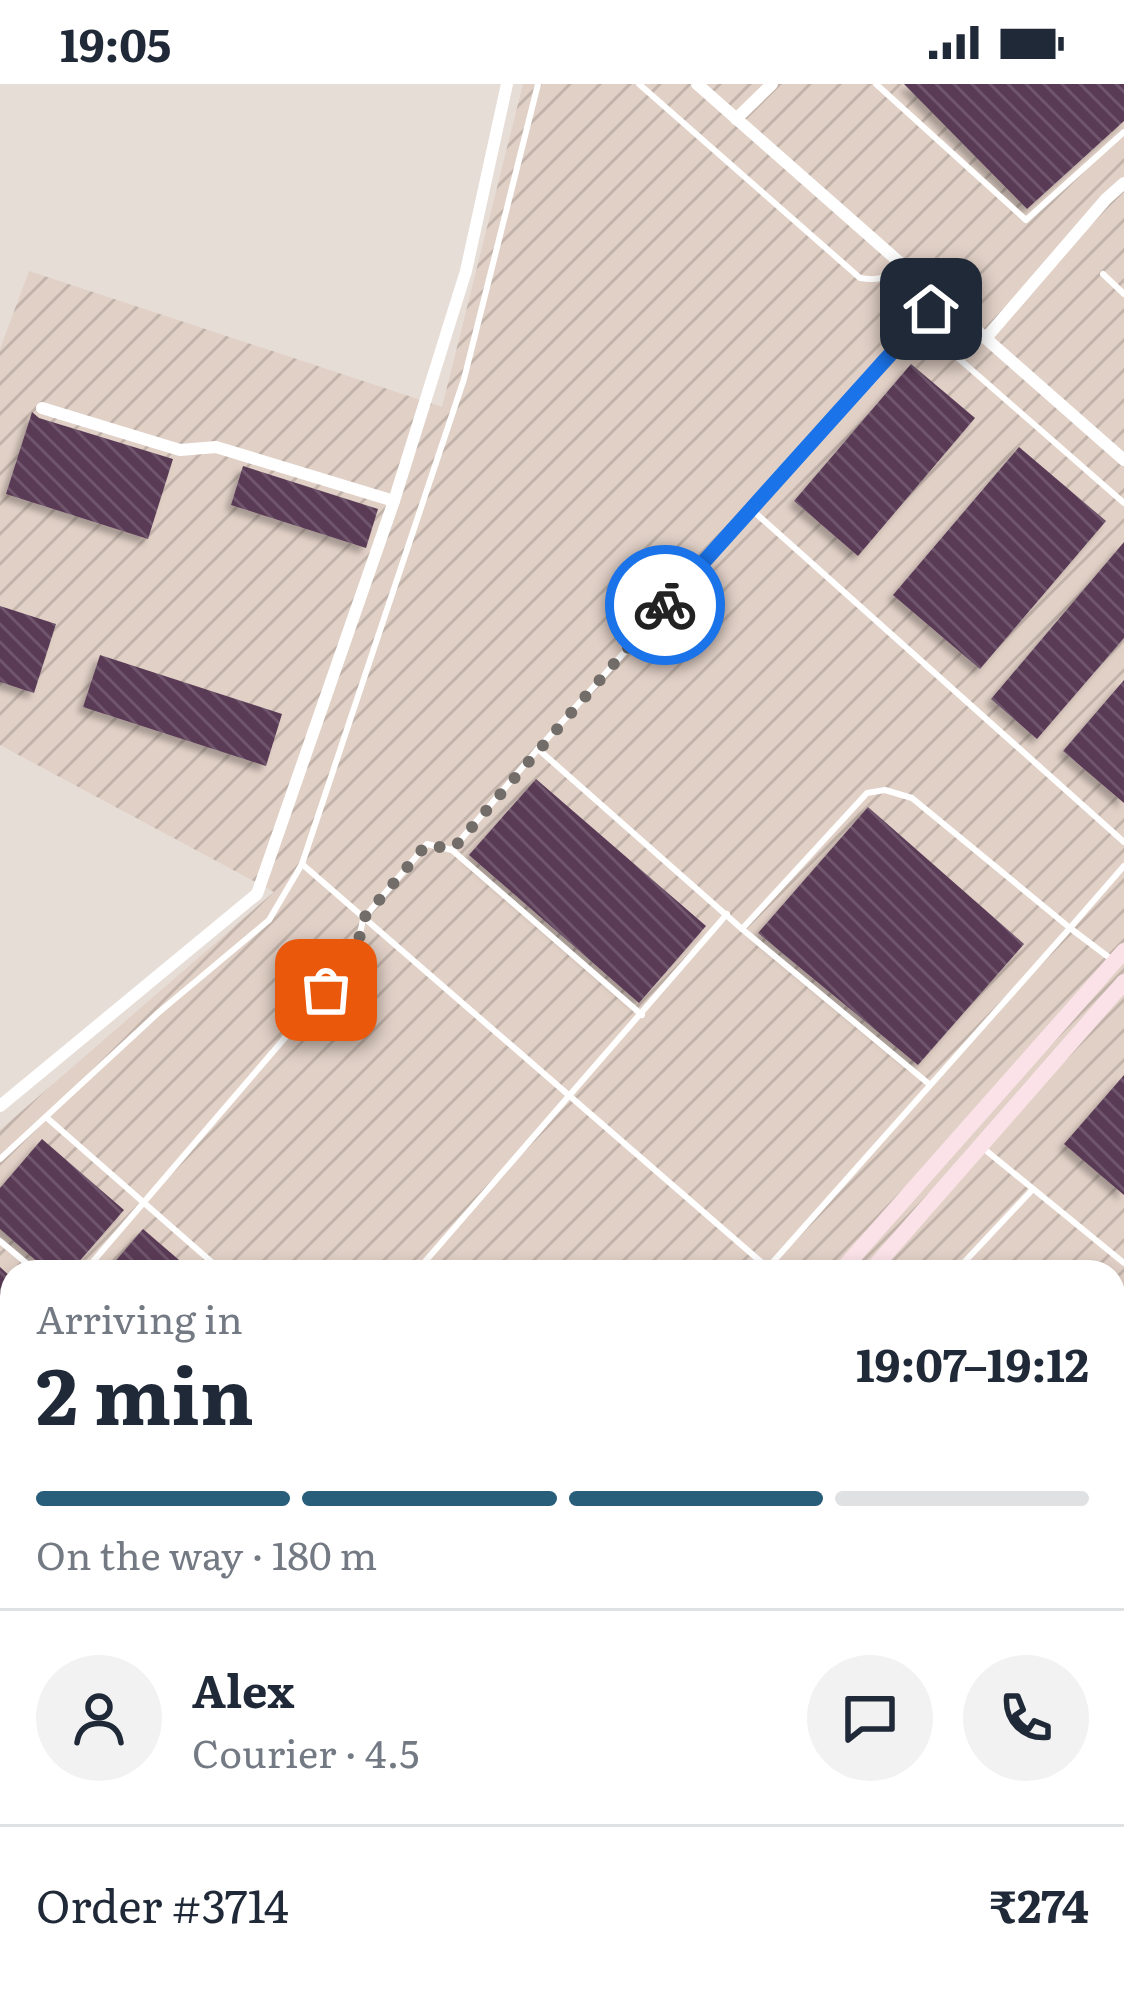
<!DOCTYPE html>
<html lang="en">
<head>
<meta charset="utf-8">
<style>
  body { margin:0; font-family:Literata,serif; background:#f2f2f3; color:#1f2937; height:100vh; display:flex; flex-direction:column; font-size:45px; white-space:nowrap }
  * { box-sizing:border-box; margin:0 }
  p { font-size:39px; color:#747a83 }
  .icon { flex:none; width:66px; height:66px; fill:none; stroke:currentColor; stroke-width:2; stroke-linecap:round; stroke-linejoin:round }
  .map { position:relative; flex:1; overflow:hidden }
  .drawer { position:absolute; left:0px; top:1176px; width:1125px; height:744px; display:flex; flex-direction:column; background:#fff; border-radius:36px 36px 0 0; box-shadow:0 6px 18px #0003 }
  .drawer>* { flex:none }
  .pin { position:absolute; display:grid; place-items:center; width:102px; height:102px; color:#fff; margin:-51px; border-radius:24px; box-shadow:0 6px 18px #0006 }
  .courier { position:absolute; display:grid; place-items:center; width:120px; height:120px; margin:-60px; border:9px solid #1a73e8; border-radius:50%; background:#fff; color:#222; box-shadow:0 3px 15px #0007 }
  .overview em { font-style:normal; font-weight:700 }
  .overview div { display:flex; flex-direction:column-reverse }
  .overview { display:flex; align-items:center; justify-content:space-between; height:204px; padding:0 36px }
  h1 { font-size:78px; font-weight:700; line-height:90px }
  .bar { display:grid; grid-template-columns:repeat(4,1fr); gap:18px 12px; align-content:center; height:144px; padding:0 36px }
  .bar i { height:15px; border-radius:9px; background:#e0e1e3 }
  .bar .on { background:#285e79 }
  .bar p { grid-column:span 4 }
  .line { display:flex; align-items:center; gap:30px; padding:0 36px; border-top:3px solid #e0e1e3 }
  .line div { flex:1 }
  .round { display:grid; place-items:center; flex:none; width:126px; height:126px; border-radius:63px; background:#f2f2f3 }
  .status { display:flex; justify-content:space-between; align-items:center; height:84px; padding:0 60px; background:#fff; direction:ltr }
  .status svg { height:33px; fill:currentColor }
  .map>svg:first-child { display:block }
  .industrial { fill:url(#industrial-furrows) }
  .building { fill:url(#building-back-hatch); filter:url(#shadow) }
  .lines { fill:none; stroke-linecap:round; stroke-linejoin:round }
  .lane { stroke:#fff; stroke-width:6 }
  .street { stroke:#fff; stroke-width:12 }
  .secondary { stroke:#fae2e8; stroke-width:16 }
  .done { stroke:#726d68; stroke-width:12; stroke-dasharray:0 21.6 }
  .route { stroke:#1a73e8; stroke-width:15 }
</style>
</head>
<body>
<div class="status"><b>19:05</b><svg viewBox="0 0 49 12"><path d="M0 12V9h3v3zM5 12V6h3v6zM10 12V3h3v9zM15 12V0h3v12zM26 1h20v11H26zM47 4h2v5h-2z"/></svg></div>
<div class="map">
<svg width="1124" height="1920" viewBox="0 0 1124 1920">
  <defs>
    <pattern id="industrial-furrows" width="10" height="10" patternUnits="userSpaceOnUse" patternTransform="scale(3)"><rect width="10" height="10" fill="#e1d0c6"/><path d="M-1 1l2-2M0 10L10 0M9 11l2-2" fill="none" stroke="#c2b3aa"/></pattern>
    <pattern id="building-back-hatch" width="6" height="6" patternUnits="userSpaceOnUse" patternTransform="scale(3)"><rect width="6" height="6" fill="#5a3b57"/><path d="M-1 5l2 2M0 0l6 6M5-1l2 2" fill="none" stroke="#6f566c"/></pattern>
    <filter id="shadow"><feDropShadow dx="-5.5" dy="5.5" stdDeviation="3" flood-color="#0004"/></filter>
  </defs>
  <rect width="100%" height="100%" fill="#e7ddd7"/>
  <polygon class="industrial" points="523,0 1124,0 1124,1863 1113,1861 1113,1188 12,1188 12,1908 1014,1908 1008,1920 0,1920 0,1046 274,808 0,661 0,265 29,187 442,323"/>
  <g class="building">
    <polygon points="904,0 1124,0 1124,37 1027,125"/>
    <polygon points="911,280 975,334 858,472 794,417"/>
    <polygon points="32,328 39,334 173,375 148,455 6,410"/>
    <polygon points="1019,363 1106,437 980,585 893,511"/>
    <polygon points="243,382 378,425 366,464 231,421"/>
    <polygon points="1124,458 1124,554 1037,655 991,615"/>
    <polygon points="0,522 56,540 34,609 0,598"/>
    <polygon points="100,571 282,630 266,682 83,623"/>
    <polygon points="1124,596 1124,719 1063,667"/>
    <polygon points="536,695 706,842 639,919 469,771"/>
    <polygon points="868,723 1024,860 918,981 758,849"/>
    <polygon points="1124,991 1124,1111 1064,1060"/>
    <polygon points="42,1055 124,1126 70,1188 49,1188 0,1145 0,1104"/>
    <polygon points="143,1145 193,1188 106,1188"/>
    <polygon points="0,1183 12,1194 12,1251 0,1265"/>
    <polygon points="12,1294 12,1346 0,1336 0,1307"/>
    <polygon points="0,1387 12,1397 12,1580 0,1570"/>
    <polygon points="0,1615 12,1625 12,1667 0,1681"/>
    <polygon points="12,1709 12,1792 0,1782 0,1722"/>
    <polygon points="371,1908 502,1908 515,1920 358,1920"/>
    <polygon points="628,1908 795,1908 809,1920 641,1920"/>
  </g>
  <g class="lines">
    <g class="lane">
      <path d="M 639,0 L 860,194 C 878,197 886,195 897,181"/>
      <polyline points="876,0 1026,136 1124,48"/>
      <polyline points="1103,190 1124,210"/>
      <polyline points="918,239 1124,419"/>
      <polyline points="751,425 1124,758"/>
      <polyline points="452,766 642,931"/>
      <polyline points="302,780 768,1184"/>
      <polyline points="742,845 867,709 885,706 912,714 1070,844 764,1188"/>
      <polyline points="1111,875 1070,844 1124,782"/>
      <polyline points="929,1000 742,845 538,665 940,215"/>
      <polyline points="46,1033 223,1188"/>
      <polyline points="983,1064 1124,1179"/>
      <polyline points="0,1075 158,929 269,836 302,780 464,295 538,0"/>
      <polyline points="0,1157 37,1188"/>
      <polyline points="84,1188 356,871 363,835 427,760 452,766 537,666"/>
      <polyline points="416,1188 727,830"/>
      <polyline points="955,1188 1032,1106"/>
      <polyline points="0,1283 12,1270"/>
      <polyline points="0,1356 12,1367"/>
      <polyline points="1113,1569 1124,1544"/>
      <polyline points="0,1592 12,1603"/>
      <polyline points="0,1695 12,1681"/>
      <polyline points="0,1813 12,1823"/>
      <polyline points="0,1898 25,1920"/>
      <polyline points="110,1908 123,1920"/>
      <polyline points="536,1908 549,1920"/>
      <polyline points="123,1920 134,1908"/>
      <polyline points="329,1920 340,1908"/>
    </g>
    <g class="street">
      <polyline points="697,0 1124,376"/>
      <polyline points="736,35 772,0"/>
      <polyline points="986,254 1106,115 1124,99"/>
      <polyline points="42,324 180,366 216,363 394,417"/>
      <polyline points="0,1022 257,810 394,417 466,187 507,0"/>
      <polyline points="964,1910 964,1908"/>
    </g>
    <g class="secondary">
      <polyline points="840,1188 1124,867"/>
      <polyline points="870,1188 1124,898"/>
      <polyline points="210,1920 221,1908"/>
      <polyline points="237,1920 248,1908"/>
    </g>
  </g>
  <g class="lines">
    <polyline class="done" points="326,906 356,871 363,835 427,760 452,766 665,521"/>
    <polyline class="route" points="665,521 931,225"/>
  </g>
</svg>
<div class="pin" style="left:326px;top:906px;background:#ea580c"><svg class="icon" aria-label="bag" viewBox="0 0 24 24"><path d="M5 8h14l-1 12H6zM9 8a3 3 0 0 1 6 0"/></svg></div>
<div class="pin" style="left:931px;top:225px;background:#1f2937"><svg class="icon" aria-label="home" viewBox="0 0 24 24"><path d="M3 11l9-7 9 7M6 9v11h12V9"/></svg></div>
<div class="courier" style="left:665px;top:521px"><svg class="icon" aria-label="bike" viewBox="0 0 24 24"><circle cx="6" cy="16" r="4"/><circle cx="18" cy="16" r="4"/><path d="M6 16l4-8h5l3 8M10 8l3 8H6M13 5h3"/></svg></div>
<section class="drawer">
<div class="overview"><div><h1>2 min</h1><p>Arriving in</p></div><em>19:07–19:12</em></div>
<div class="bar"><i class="on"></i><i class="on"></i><i class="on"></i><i></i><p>On the way · 180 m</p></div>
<div class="line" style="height:216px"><a class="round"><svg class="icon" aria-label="person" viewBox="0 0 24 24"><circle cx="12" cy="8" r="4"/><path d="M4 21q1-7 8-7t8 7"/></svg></a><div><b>Alex</b><p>Courier · 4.5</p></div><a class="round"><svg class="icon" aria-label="chat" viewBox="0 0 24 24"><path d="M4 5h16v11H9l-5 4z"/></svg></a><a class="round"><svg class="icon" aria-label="phone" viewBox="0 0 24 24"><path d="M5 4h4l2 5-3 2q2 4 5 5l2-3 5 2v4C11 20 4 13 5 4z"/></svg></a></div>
<div class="line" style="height:156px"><div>Order #3714</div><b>₹274</b></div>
</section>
</div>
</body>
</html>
